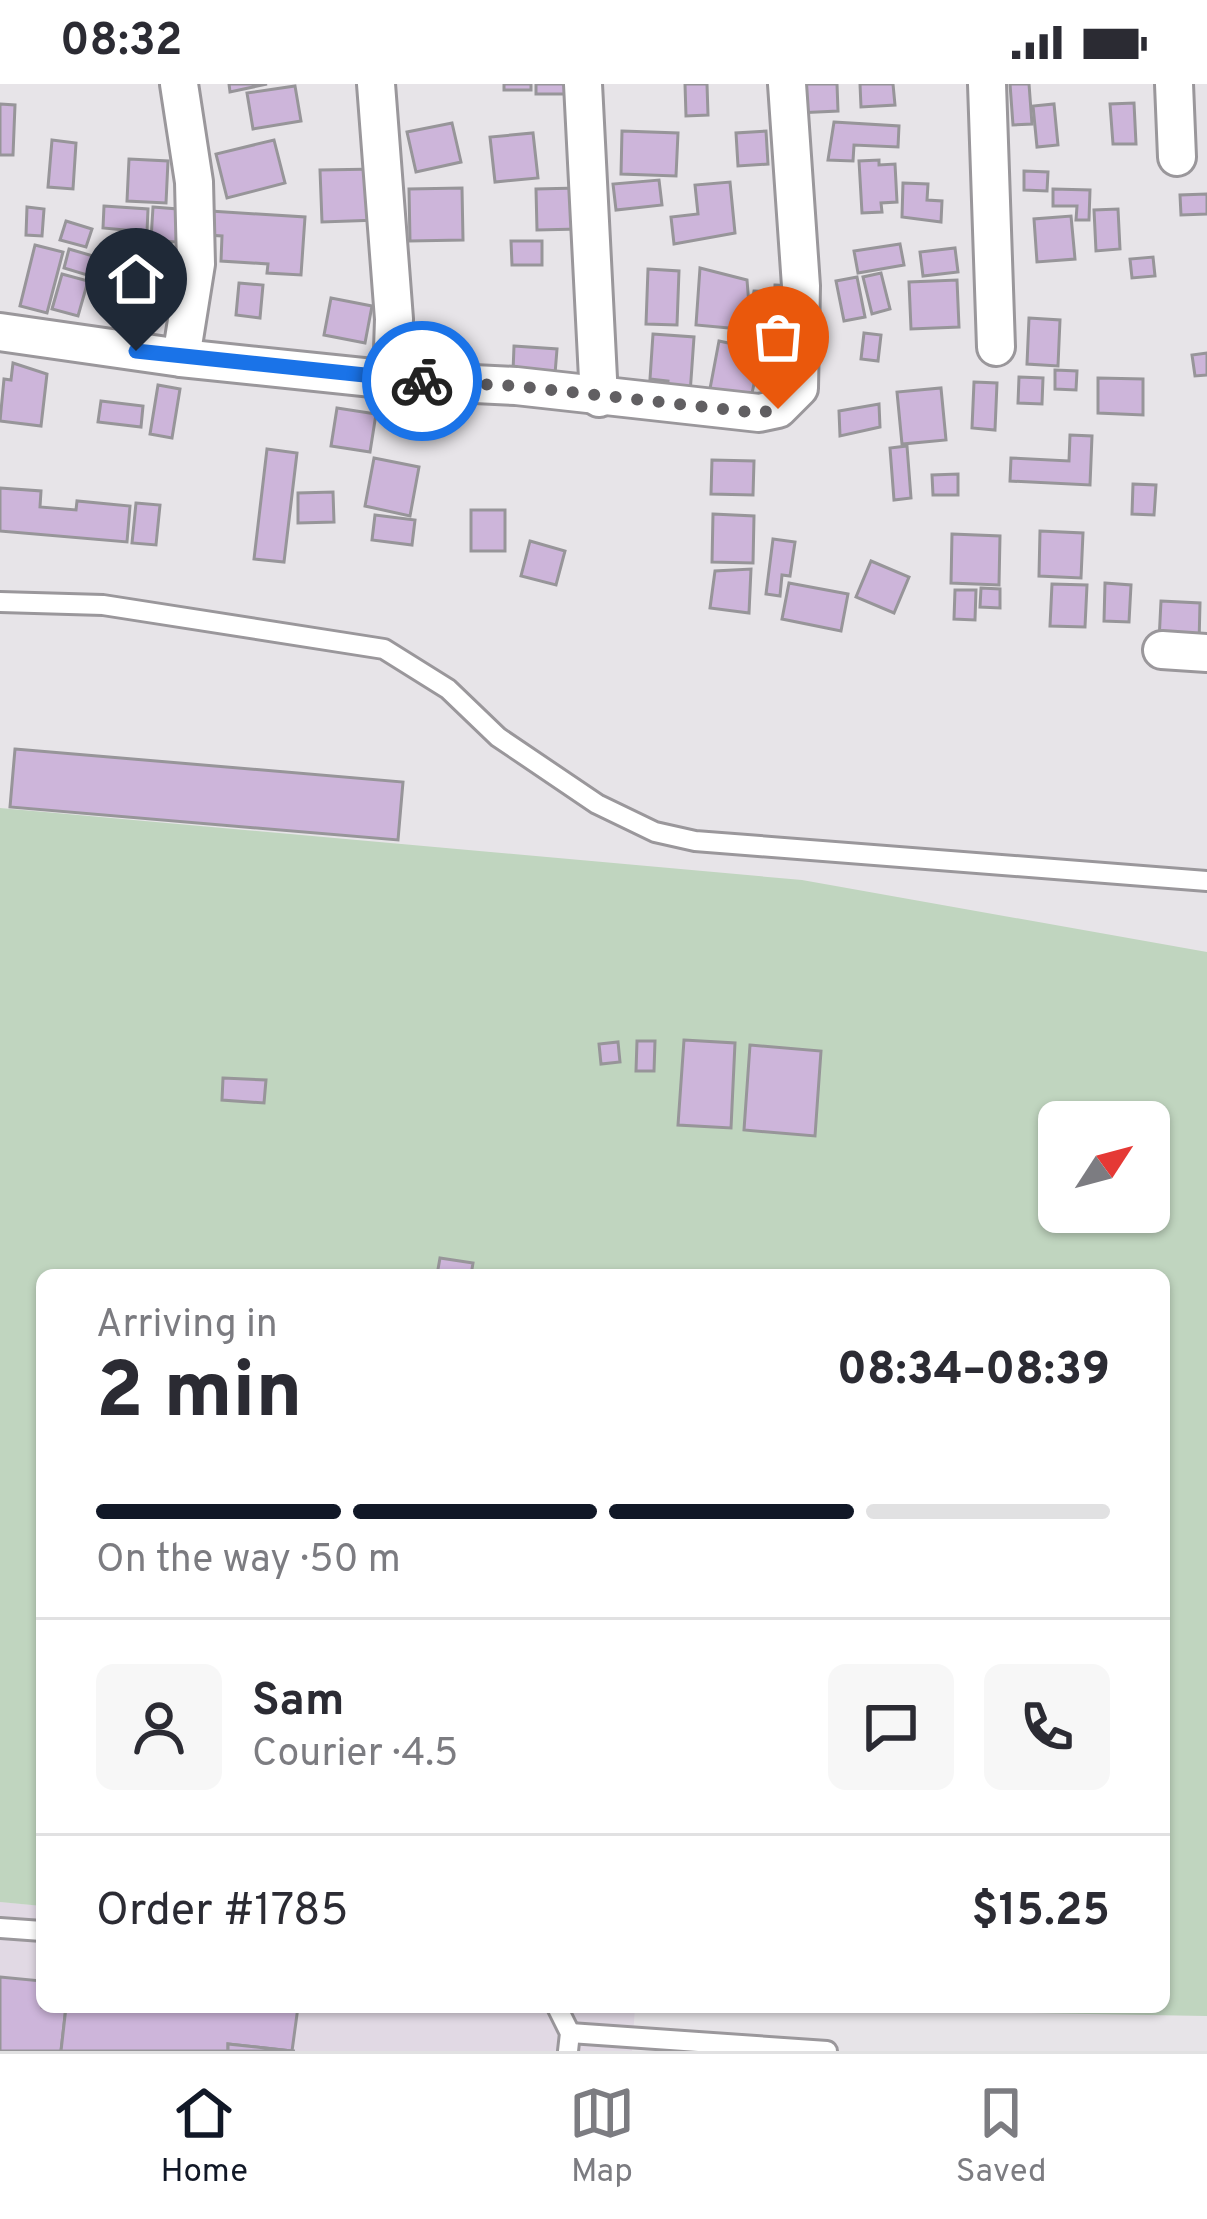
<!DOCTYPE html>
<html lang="en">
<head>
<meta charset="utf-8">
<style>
  body { margin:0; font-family:Overpass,sans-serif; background:#f7f7f7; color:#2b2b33; height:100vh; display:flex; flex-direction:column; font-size:45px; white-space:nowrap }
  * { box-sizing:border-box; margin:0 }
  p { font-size:39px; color:#7c7c81 }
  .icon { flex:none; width:66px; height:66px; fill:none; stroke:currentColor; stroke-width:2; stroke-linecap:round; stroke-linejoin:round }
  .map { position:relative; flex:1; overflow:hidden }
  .details { position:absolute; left:36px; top:1185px; width:1134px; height:744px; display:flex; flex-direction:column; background:#fff; border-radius:18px; box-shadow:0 3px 9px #0004 }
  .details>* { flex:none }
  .needle { width:78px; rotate:54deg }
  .controls { position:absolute; left:1038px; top:1017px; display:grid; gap:24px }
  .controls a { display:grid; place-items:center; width:132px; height:132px; border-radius:18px; background:#fff; box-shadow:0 3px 9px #0004; font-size:60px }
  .pin { position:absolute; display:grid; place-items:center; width:102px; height:102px; color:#fff; margin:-123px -51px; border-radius:50% 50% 50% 0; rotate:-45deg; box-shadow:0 0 12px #0007 }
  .pin .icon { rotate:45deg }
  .courier { position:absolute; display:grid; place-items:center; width:120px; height:120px; margin:-60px; border:9px solid #1a73e8; border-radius:50%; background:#fff; color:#222; box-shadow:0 3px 15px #0007 }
  .summary em { font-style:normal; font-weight:800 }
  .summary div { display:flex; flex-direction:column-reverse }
  .summary { display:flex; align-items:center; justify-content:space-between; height:204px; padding:0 60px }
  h1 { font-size:78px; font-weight:800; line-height:90px }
  .bar { display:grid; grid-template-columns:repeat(4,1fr); gap:18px 12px; align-content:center; height:144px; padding:0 60px }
  .bar i { height:15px; border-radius:9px; background:#e1e1e2 }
  .bar .on { background:#111827 }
  .bar p { grid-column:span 4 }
  .line { display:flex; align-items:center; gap:30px; padding:0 60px; border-top:3px solid #e1e1e2 }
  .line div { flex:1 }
  .round { display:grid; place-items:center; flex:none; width:126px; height:126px; border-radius:18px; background:#f7f7f7 }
  .status { display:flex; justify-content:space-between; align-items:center; height:84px; padding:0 60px; background:#fff; direction:ltr }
  .status svg { height:33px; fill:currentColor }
  .tabs { display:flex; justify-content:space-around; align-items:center; height:168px; border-top:3px solid #e1e1e2; background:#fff; font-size:33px; color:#7c7c81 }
  .tabs a { display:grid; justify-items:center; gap:6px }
  .tabs .on { color:#111827 }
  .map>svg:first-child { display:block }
  .built { fill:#e1d9e4 }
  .green { fill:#c0d5bf; fill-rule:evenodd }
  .building { fill:#cdb5da; stroke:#979599; stroke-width:3 }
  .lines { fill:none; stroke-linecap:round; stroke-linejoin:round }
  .service-casing { stroke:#9a979b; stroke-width:24 }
  .minor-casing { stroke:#9a979b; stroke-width:42 }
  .service { stroke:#fff; stroke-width:18 }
  .minor { stroke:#fff; stroke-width:36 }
  .done { stroke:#615f62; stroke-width:12; stroke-dasharray:0 21.6 }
  .route { stroke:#1a73e8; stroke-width:15 }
</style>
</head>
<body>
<div class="status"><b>08:32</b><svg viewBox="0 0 49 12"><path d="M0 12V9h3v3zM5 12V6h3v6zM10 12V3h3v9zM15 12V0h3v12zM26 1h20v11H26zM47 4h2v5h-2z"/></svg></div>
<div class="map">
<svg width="1207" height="1967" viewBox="0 0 1207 1967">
  <rect width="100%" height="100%" fill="#e7e4e8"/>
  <polygon class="built" points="0,1818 42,1822 42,1923 635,1923 632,1967 0,1967"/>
  <path class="green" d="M 0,724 L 802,796 L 1207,868 L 1207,1932 L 696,1923 L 1164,1923 L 1164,1191 L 42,1191 L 42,1822 L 0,1818 ZM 1059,1038 L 1149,1038 L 1149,1128 L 1059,1128 Z"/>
  <g class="building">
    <polygon points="229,0 267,0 230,8"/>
    <rect x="504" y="0" width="27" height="6"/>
    <rect x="536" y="0" width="33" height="10"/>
    <polygon points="685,0 707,0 708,31 686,32"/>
    <polygon points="796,0 837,0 838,27 797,29"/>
    <polygon points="860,0 893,0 895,21 861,23"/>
    <polygon points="1010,0 1029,0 1032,40 1013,41"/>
    <polygon points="295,2 301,37 253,45 247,9"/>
    <polygon points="1134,19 1136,60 1113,60 1110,20"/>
    <polygon points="0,20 15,21 13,71 0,71"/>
    <polygon points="1054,20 1058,61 1037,63 1033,22"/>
    <polygon points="834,38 899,42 898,63 854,61 853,77 828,76"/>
    <polygon points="452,39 461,78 416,88 407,48"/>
    <polygon points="622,47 678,49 676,92 621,90"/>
    <polygon points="766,47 768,80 738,82 736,49"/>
    <polygon points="533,49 538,94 495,98 490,53"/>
    <polygon points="52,56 76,59 73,105 48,103"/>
    <polygon points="274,56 285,99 227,114 216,70"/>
    <polygon points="129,75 168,77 166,119 127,117"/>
    <polygon points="879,76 879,81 895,80 897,118 881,119 882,128 862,129 859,77"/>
    <polygon points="377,85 378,136 322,138 320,86"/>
    <polygon points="1024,87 1048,88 1047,107 1024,106"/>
    <polygon points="659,96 662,121 616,126 613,100"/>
    <polygon points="730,98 735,149 674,160 671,133 698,130 695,101"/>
    <polygon points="903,99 928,100 927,116 942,117 941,138 902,133"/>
    <polygon points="462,104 463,156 410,157 409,105"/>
    <polygon points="578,104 579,145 537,146 536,105"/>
    <polygon points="1053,105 1090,106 1089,136 1076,136 1077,122 1053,122"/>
    <polygon points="1207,110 1207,130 1181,131 1180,111"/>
    <polygon points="104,122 148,125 147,148 103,144"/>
    <polygon points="27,123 44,125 42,152 26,151"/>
    <polygon points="153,123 190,126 188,159 151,156"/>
    <polygon points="1118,125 1120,165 1096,167 1094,126"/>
    <polygon points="210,127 305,133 301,191 267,189 268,180 221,177 222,152 208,151"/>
    <polygon points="1071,132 1075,175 1037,178 1034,135"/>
    <polygon points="66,137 92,145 86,163 60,156"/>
    <polygon points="511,157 542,157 542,181 512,181"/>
    <polygon points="900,160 904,181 858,189 854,167"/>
    <polygon points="35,161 63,168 47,229 20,222"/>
    <polygon points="955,164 958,188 923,192 920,168"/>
    <polygon points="69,165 93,172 87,191 64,184"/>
    <polygon points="1153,173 1155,192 1132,194 1130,175"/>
    <polygon points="700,184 747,196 751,246 696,241"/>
    <polygon points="648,185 679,187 677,241 646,240"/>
    <polygon points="881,189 890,225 872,230 863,193"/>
    <polygon points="62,190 88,197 78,232 52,225"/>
    <polygon points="857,193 865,233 844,237 836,197"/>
    <polygon points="957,196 959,243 911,245 909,198"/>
    <polygon points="239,199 263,201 260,234 236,231"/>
    <polygon points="775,201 792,202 790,245 773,244"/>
    <polygon points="754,207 770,208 769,221 752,219"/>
    <polygon points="331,214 372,222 365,259 324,251"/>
    <polygon points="1029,234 1060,236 1058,282 1027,280"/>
    <polygon points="864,249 881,251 878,277 861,275"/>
    <polygon points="653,250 694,253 690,310 667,309 668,297 650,295"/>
    <polygon points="719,257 761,266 750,319 709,310"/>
    <polygon points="514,262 557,265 555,290 513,288"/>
    <polygon points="1207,269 1207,291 1195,292 1192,271"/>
    <polygon points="13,279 47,290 41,342 0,337 4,295 11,296"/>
    <polygon points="1055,286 1077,287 1076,306 1055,305"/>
    <polygon points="1019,293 1043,294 1042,320 1018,319"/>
    <polygon points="1098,294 1143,295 1143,331 1098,329"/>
    <polygon points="974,298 997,299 995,346 972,344"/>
    <polygon points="158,301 180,305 172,354 150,350"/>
    <polygon points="941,304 946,356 902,360 897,308"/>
    <polygon points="101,317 143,322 141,343 98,338"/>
    <polygon points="879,320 880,343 840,352 839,327"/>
    <polygon points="337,324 376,330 370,368 331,362"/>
    <polygon points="1070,351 1092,352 1090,401 1010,397 1011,374 1069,377"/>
    <polygon points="907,362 911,414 894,416 890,364"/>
    <polygon points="267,365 297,369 284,478 254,475"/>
    <polygon points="374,374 419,383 410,432 365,422"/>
    <polygon points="712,376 754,377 753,411 711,410"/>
    <polygon points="958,390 958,411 933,411 932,391"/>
    <polygon points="1133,400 1156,401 1154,431 1132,430"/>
    <polygon points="0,404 41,407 40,423 76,426 77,417 130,422 127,458 0,447"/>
    <polygon points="333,408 334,438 298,439 298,409"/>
    <polygon points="136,419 160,421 156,461 132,459"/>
    <rect x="471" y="426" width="34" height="41"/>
    <polygon points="713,430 754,432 753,479 712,478"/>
    <polygon points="375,431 415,436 412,461 372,456"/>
    <polygon points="1040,447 1083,449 1081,494 1039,492"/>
    <polygon points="952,450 1000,452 999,501 951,499"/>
    <polygon points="773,455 795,458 790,492 782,491 780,512 766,510"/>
    <polygon points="530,457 565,467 556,501 521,492"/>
    <polygon points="871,477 909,493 894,529 856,513"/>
    <polygon points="751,485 749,529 710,524 715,487"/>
    <polygon points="789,499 848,510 841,547 782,535"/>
    <polygon points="1105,499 1131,501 1129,538 1104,537"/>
    <polygon points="1052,500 1087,501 1085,543 1050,542"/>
    <polygon points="981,504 1000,505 1000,524 980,523"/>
    <polygon points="955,506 976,506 975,536 954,535"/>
    <polygon points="1161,517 1200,519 1199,560 1159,557"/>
    <polygon points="15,665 403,698 398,756 10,723"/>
    <polygon points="684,956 735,959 731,1044 678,1041"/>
    <polygon points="637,957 655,957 654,987 636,987"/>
    <polygon points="618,958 620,978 601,980 599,960"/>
    <polygon points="750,961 821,967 815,1052 744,1046"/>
    <polygon points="223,994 266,996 264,1019 222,1016"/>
    <polygon points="440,1174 473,1179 471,1191 437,1191"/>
    <polygon points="0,1893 42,1897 42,1923 66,1923 61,1967 0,1967"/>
    <polygon points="66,1923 298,1923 292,1967 228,1960 228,1967 61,1967"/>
    <polygon points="228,1960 292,1967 295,1967 228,1967"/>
  </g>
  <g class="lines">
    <g class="service-casing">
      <g id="service">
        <polyline points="0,518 103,521 384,565 448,605 498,653 597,720 655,748 695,757 1207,797"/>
        <polyline points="0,1844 42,1847"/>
        <polyline points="557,1923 570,1949 568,1967"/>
        <polyline points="570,1949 827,1967"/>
      </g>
    </g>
    <g class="minor-casing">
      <g id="minor">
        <polyline points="179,0 194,98 196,180 181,274"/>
        <polyline points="376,0 394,235 392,296"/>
        <polyline points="583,0 599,314"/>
        <polyline points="987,0 996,263"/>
        <polyline points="1174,0 1177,73"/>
        <polyline points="0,248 181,274 392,296 516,302 759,329 778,325 799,304 801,202 787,0"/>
        <polyline points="1162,566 1207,569"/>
      </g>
    </g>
    <use href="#service" class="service"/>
    <use href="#minor" class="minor"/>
  </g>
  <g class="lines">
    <polyline class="done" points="422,297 516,302 759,329 778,325"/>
    <polyline class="route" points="136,267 422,297"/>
  </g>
</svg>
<div class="controls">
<a><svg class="needle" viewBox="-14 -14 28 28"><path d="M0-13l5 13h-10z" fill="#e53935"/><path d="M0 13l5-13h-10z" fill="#7c7c81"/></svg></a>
</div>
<div class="pin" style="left:778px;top:325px;background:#ea580c"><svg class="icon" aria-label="bag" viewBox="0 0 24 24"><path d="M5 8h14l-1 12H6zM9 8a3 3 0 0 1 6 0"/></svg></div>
<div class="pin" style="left:136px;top:267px;background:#1f2937"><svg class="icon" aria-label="home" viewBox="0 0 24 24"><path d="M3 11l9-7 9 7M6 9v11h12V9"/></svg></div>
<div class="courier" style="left:422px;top:297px"><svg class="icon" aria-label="bike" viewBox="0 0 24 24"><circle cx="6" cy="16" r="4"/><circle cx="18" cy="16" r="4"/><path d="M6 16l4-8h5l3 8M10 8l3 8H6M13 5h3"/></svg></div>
<section class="details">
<div class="summary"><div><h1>2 min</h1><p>Arriving in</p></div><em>08:34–08:39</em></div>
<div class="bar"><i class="on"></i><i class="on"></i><i class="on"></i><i></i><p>On the way · 50 m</p></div>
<div class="line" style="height:216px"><a class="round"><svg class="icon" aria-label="person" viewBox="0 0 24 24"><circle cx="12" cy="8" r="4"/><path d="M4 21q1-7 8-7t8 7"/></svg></a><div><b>Sam</b><p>Courier · 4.5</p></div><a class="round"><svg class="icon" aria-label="chat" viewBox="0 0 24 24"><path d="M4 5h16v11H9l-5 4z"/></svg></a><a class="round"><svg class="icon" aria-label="phone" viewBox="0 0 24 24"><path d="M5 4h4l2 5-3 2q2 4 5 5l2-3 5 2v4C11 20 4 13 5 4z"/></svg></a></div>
<div class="line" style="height:156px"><div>Order #1785</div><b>$15.25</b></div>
</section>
</div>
<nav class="tabs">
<a class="on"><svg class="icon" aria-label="home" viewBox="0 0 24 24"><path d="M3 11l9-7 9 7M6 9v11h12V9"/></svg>Home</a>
<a><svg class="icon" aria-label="map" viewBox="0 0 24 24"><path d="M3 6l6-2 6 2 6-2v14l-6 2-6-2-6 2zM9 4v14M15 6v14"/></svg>Map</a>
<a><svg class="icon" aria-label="saved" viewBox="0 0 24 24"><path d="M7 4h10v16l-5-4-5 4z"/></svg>Saved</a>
</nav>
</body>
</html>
